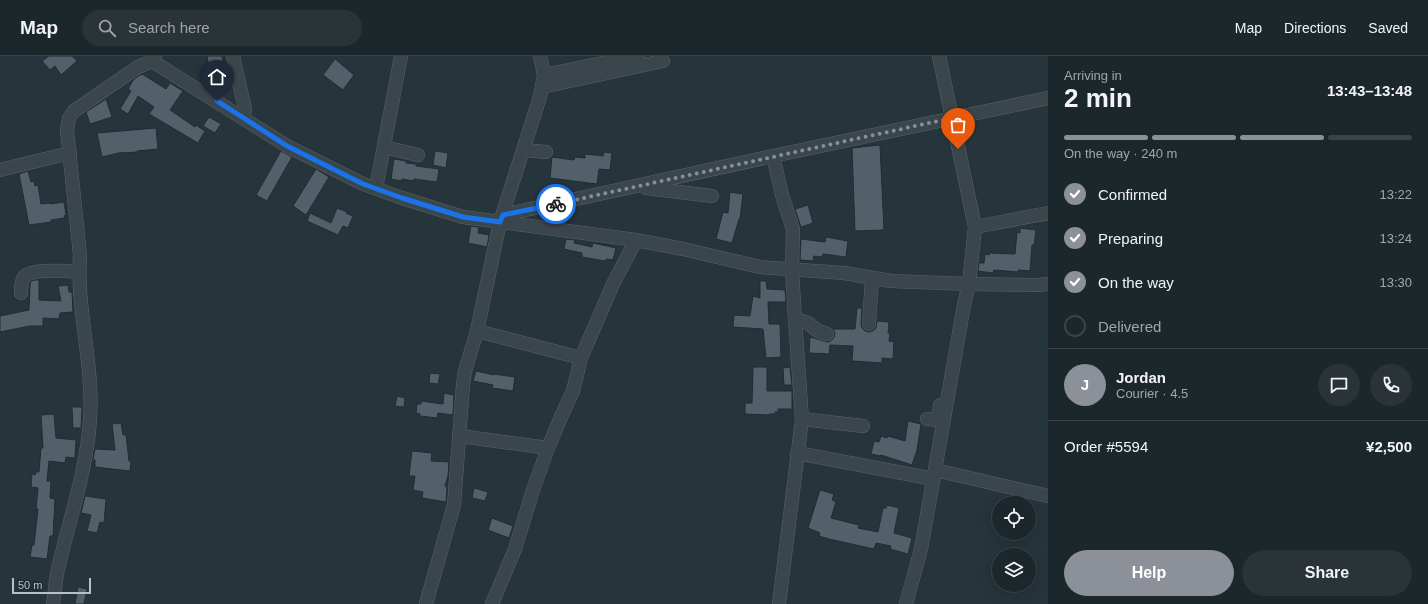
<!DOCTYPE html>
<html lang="en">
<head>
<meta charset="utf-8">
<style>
  body { margin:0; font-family:Helvetica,sans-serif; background:#293338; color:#f1f3f6; height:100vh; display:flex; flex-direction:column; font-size:15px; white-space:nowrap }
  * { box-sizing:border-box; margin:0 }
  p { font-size:13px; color:#a0a5a9 }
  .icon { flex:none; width:22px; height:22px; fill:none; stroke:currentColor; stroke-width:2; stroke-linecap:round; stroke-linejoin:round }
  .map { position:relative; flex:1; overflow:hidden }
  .sheet { display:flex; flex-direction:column; background:#1c272c; width:380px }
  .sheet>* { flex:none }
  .tools { position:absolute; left:992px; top:440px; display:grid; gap:8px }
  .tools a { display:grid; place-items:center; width:44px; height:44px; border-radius:50%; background:#1c272c; box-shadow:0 4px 16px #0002,0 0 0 1px #3a4448; font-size:20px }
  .scale { position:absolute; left:12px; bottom:10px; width:79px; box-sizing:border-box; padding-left:4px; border:2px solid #b6c0c7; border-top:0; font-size:11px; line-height:14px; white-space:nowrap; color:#b6c0c7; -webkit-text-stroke:3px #1f2a31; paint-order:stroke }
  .pin { position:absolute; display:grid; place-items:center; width:34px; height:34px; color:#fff; margin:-41px -17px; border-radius:50% 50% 50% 0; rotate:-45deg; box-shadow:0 0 4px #0007 }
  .pin .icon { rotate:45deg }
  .courier { position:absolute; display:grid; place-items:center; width:40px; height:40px; margin:-20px; border:3px solid #1a73e8; border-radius:50%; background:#fff; color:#222; box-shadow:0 1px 5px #0007 }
  .headline em { font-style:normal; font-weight:700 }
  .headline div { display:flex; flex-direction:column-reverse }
  .headline { display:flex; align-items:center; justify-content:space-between; height:68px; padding:0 16px }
  h1 { font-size:26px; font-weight:700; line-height:30px }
  .bar { display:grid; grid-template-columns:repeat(4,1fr); gap:6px 4px; align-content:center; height:48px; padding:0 16px }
  .bar i { height:5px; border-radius:3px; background:#3a4448 }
  .bar .active { background:#8c9099 }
  .bar p { grid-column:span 4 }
  .line { display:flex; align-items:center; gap:10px; padding:0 16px; border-top:1px solid #3a4448 }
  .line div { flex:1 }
  .round { display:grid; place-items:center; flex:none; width:42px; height:42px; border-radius:21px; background:#293338 }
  ol { padding:0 16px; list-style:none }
  li { display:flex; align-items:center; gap:12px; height:44px }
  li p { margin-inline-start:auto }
  li .icon { padding:4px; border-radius:50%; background:#8c9099; color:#fff; stroke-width:4 }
  li:last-child { color:#a0a5a9 }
  li i { width:22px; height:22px; border:2px solid #3a4448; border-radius:50% }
  .cta { display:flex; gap:8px; margin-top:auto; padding:8px 16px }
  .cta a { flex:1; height:46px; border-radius:24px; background:#8c9099; color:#fff; font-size:16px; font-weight:700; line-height:46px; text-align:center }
  .cta a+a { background:#293338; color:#f1f3f6 }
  header { display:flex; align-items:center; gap:24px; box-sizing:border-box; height:56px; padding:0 20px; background:#1c272c; border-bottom:1px solid #3a4448 }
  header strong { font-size:19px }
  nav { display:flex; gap:22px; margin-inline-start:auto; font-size:14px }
  .search { width:280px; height:36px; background:#293338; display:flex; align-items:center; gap:10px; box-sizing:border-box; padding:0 14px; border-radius:22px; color:#a0a5a9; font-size:15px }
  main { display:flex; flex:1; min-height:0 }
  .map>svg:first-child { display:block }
  .building { fill:#526169; stroke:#212c33 }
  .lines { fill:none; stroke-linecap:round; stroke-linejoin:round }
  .minor-casing { stroke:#58636a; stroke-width:14 }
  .minor { stroke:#3a454c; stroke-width:13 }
  .done { stroke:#848f96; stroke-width:4; stroke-dasharray:0 7.2 }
  .route { stroke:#1a73e8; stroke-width:5 }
</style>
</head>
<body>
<header>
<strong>Map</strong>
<div class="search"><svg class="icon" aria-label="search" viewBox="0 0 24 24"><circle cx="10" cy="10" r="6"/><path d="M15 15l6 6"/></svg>Search here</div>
<nav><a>Map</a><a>Directions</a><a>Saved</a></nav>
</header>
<main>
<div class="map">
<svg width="1048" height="548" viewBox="0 0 1048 548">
  <rect width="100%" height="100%" fill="#26343b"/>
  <g class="building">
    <polygon points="49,0 72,0 77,5 61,19 55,10 50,14 42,5"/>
    <polygon points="207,0 222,0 227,21 224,22 225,30 214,32 212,20 210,20"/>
    <polygon points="335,3 354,19 343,34 323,19"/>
    <polygon points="142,18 166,33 170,27 183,35 170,54 195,71 196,69 205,75 198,87 149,58 154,51 138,40 128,58 120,53 131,35 128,33 134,23"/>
    <polygon points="106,43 112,61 90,68 86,56"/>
    <polygon points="209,61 221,68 215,77 203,70"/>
    <polygon points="156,72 158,93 137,95 137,96 123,97 123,96 102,101 97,77"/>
    <polygon points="880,89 884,174 855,175 852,92"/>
    <polygon points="281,95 292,101 267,145 256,139"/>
    <polygon points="435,95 448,97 446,112 433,109"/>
    <polygon points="604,96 612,97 610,114 599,113 597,128 550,122 552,101 574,104 575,101 585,102 585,98 603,100"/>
    <polygon points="394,103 406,105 406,107 416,108 416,110 439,113 437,126 414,123 414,125 402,123 401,125 391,123"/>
    <polygon points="316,113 329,121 306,159 293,150"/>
    <polygon points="28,115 31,126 34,125 35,130 38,129 41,148 50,147 50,148 64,146 66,159 64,160 65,162 51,164 51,166 29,169 19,118"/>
    <polygon points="730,136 743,138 740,163 739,163 732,187 716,183 723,156 728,157"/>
    <polygon points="808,149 813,167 801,171 795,153"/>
    <polygon points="337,152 347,156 346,157 353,160 348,172 343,170 338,179 307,165 310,157 331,167"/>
    <polygon points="562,154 562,163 548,162 548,157"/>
    <polygon points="471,170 479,171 478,177 489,179 487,191 468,187"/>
    <polygon points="1020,172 1036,174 1034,189 1032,189 1030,215 1018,214 1018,216 994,214 993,217 978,215 979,207 984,207 985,198 989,199 990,197 1015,198 1017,176 1020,177"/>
    <polygon points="826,181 848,185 846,201 823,198 822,201 814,200 813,205 800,204 801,183 825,186"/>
    <polygon points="566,183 575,184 574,187 592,191 593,187 616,192 613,204 606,203 606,205 599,204 582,201 582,197 564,193"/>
    <polygon points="35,224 39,224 39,244 61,245 58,230 68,229 69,236 72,236 73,256 60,257 59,263 43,262 43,270 30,270 0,276 0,260 29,254 30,228 31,225"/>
    <polygon points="760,225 766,225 767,233 785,234 786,246 768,246 769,268 780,268 781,301 766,302 763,273 733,271 734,259 750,260 753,240 760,242"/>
    <polygon points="857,252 862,252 861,268 862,272 865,275 869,276 873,275 876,272 877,265 889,266 888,277 890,277 889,285 894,286 893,303 882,302 882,307 852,305 853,290 830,289 829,298 809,297 810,281 828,286 832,284 834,281 835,277 833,273 855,273"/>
    <polygon points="753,311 767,311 767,335 792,335 792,353 778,353 778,356 775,356 775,358 769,358 769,359 745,358 745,347 752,347"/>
    <polygon points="790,311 792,329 784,329 783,312"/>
    <polygon points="476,315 494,319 494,318 515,321 513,335 492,332 493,329 473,325"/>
    <polygon points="430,317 440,318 438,328 429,327"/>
    <polygon points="444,337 454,339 453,359 438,357 437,362 420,360 420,358 416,357 417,348 421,348 421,345 443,348"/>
    <polygon points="397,340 405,342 404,351 395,350"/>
    <polygon points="72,351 82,351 81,372 73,372"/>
    <polygon points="54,358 56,382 76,384 75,402 66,401 65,407 49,405 47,425 51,425 50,442 55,443 53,480 50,480 47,503 30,501 32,489 34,489 38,453 36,453 38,432 31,431 32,418 35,419 36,416 39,416 41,392 43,392 41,359"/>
    <polygon points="908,365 921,368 917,394 912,409 881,399 880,400 871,398 874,385 879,386 881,380 887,382 888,380 905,385"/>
    <polygon points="121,367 123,379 126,379 129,405 131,405 130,415 95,411 95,404 93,403 95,393 115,394 112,368"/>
    <polygon points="412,395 432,397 431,405 449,406 448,420 445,430 447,431 446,446 422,442 423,436 413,434 415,420 409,420"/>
    <polygon points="474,432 488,436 485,445 472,442"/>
    <polygon points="820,434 834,438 832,444 836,446 831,462 859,469 858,472 878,476 883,452 886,452 887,449 899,452 894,477 912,482 908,498 890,493 891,490 876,487 874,493 829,483 819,480 820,477 808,472"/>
    <polygon points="85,440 106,443 104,467 100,466 97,477 87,475 91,459 81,457"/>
    <polygon points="492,462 513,470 509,482 488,474"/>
    <polygon points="78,531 87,533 84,548 75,548"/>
  </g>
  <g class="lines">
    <g class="minor-casing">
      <g id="minor">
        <polyline points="155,0 152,5 287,90 363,128 402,142 463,161 636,184 683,193 760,211 844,217 891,225 969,228 1037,229 1048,228"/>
        <polyline points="233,0 245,53 243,61"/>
        <polyline points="540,0 544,19 638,0"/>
        <polyline points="542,31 663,5"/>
        <polyline points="384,91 418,99"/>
        <polyline points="524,94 546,96"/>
        <polyline points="773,100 782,139 793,173 792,214 795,263 802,363 779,548"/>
        <polyline points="0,114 70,97"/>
        <polyline points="376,132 401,0"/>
        <polyline points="646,132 712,140"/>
        <polyline points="503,159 773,100 1048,42"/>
        <polyline points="975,171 1048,157"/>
        <path d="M 21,237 C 21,232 21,225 24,221 C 30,212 68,215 79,216"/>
        <polyline points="795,263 808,267 818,275 827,278"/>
        <polyline points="869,268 872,222"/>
        <polyline points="477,275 581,302"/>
        <polyline points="802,363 863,370"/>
        <polyline points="927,363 938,364 940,349"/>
        <polyline points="460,380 548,392"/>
        <polyline points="797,397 934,423"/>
        <polyline points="935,414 1048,440"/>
        <path d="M 53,548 C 55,538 55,528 57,518 C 68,466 87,416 90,363 C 94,308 76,254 80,199 L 67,74 L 69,62 L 74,55 L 138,11 L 152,5"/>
        <polyline points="426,548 454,449 463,329 465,315 477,275 500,166 540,41 544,19"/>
        <polyline points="492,548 515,493 533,434 548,392 561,361 573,335 581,302 613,228 636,184"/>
        <polyline points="906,548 921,493 964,249 969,228 975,171 939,0"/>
      </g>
    </g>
    <use href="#minor" class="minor"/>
  </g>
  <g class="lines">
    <polyline class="done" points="556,148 952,62 958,93"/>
    <polyline class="route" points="217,45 287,90 363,128 402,142 463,161 500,166 503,159 556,148"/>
  </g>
</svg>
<div class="tools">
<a><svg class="icon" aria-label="locate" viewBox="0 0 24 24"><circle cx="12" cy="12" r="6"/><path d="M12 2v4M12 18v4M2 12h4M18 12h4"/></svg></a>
<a><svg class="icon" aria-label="layers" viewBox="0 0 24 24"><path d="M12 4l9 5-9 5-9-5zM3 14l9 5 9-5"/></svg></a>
</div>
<div class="scale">50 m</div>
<div class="pin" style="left:958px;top:93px;background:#ea580c"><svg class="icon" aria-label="bag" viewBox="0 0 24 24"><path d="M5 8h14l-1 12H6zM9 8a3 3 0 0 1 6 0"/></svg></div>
<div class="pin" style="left:217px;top:45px;background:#1f2937"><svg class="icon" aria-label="home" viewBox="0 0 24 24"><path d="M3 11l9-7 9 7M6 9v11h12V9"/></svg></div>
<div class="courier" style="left:556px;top:148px"><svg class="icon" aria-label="bike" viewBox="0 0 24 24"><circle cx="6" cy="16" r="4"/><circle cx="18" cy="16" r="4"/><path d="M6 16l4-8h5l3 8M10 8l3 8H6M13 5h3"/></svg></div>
</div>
<section class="sheet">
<div class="headline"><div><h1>2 min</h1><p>Arriving in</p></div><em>13:43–13:48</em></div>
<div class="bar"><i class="active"></i><i class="active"></i><i class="active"></i><i></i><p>On the way · 240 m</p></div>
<ol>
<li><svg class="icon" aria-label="check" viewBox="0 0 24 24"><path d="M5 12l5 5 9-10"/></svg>Confirmed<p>13:22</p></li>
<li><svg class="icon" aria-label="check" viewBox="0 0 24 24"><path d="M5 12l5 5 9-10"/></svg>Preparing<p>13:24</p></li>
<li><svg class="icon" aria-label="check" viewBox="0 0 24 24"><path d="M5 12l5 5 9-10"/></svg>On the way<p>13:30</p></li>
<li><i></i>Delivered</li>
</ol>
<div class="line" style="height:72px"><b class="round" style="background:#8c9099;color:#fff">J</b><div><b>Jordan</b><p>Courier · 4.5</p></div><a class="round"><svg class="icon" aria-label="chat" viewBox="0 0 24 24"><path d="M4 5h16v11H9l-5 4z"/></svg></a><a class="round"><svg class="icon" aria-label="phone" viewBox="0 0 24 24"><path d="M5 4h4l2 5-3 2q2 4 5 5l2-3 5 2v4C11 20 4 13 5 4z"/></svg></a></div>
<div class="line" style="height:52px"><div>Order #5594</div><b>¥2,500</b></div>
<div class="cta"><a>Help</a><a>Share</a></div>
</section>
</main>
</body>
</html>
